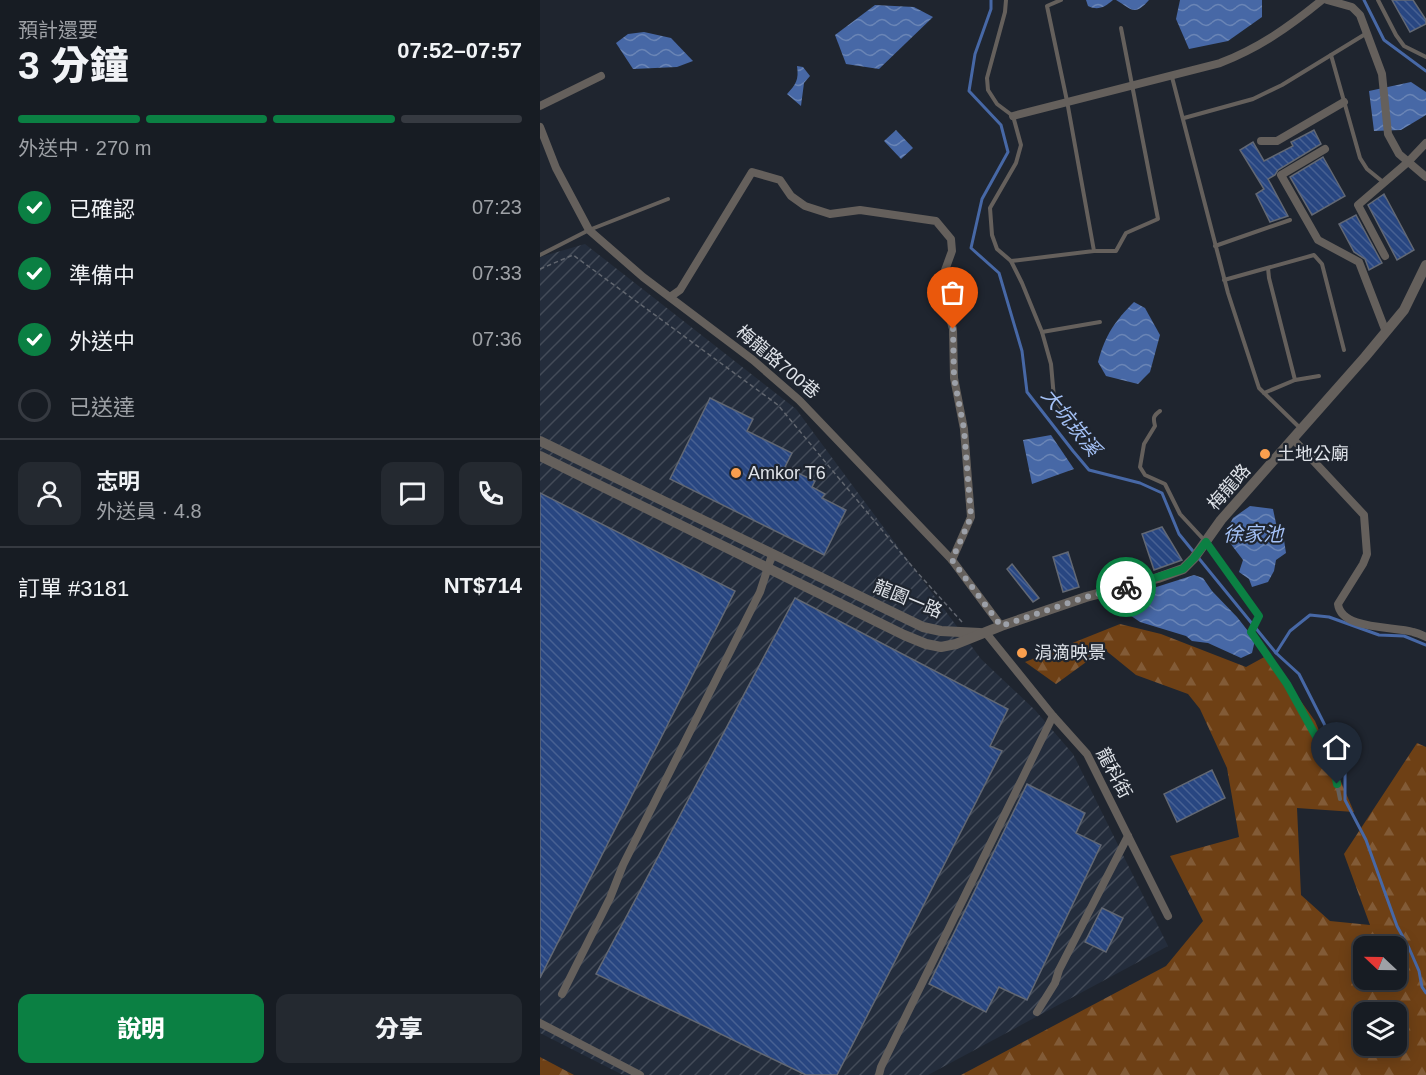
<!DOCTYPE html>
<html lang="zh-TW">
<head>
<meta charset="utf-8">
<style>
  body { margin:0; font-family:Helvetica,"Noto Sans TC",sans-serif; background:#242930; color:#f1f3f6; height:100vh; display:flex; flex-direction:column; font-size:22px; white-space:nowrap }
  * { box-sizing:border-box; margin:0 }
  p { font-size:20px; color:#9ea1a6 }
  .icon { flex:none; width:33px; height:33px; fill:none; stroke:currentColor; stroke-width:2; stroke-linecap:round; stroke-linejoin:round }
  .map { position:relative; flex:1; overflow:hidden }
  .drawer { display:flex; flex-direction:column; background:#171c23; width:540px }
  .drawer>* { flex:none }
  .needle { width:39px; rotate:292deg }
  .tools { position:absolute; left:813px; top:936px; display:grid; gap:12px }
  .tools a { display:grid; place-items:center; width:54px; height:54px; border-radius:12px; background:#171c23; box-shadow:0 3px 15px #0003,0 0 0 2px #363a41; font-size:30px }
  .pin { position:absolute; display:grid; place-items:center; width:51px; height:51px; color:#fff; margin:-62px -26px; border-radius:50% 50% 50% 0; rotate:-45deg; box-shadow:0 0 6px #0007 }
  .pin .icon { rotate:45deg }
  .courier { position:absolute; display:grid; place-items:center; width:60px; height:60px; margin:-30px; border:4px solid #0b8043; border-radius:50%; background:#fff; color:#222; box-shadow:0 2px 8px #0007 }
  .overview em { font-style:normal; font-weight:800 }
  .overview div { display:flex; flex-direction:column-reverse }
  .overview { display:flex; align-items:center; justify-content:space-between; height:102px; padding:0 18px }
  h1 { font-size:39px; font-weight:800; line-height:45px }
  .bar { display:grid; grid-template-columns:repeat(4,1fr); gap:9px 6px; align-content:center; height:72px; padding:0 18px }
  .bar i { height:8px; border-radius:4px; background:#363a41 }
  .bar .selected { background:#0b8043 }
  .bar p { grid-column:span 4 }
  .line { display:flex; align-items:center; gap:15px; padding:0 18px; border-top:2px solid #363a41 }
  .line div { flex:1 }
  .round { display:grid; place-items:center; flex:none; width:63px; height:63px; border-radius:12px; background:#242930 }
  ol { padding:0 18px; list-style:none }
  li { display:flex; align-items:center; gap:18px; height:66px }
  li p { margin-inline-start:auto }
  li .icon { padding:6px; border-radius:50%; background:#0b8043; color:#fff; stroke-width:4 }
  li:last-child { color:#9ea1a6 }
  li i { width:33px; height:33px; border:3px solid #363a41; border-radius:50% }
  .primary-button { display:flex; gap:12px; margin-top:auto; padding:12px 18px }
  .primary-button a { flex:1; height:69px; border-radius:12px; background:#0b8043; color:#fff; font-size:24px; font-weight:800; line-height:69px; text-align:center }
  .primary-button a+a { background:#242930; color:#f1f3f6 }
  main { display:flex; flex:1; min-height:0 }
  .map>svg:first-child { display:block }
  .industrial { fill:url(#industrial-furrows) }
  .forest { fill:url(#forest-firs); fill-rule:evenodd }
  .water { fill:url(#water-waves) }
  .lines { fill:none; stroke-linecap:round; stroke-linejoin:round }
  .stream { stroke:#4768a6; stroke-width:3 }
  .building { fill:url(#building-back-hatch); stroke:#626874; stroke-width:1.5 }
  .path { stroke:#61666f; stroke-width:1.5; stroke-dasharray:4.5 3; stroke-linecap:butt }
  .service { stroke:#65605c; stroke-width:4 }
  .minor { stroke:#65605c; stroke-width:8 }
  .tertiary { stroke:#65605c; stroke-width:10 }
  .done { stroke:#9ca0a8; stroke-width:6; stroke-dasharray:0 10.8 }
  .route { stroke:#0b8043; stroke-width:8 }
  .poi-dot { fill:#fa9f4e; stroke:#1f252f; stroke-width:2 }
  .labels { text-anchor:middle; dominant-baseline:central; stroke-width:4.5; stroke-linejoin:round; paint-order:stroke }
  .street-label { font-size:18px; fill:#dfe3e9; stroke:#1f252f }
  .poi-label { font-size:18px; fill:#dfe3e9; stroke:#1f252f; text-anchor:start }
  .water-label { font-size:20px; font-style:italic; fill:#a5c2f7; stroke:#1f252f }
</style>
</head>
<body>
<main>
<section class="drawer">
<div class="overview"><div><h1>3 分鐘</h1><p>預計還要</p></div><em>07:52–07:57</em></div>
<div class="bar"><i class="selected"></i><i class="selected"></i><i class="selected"></i><i></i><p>外送中 · 270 m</p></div>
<ol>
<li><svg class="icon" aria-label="check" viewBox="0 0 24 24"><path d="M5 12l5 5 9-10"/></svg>已確認<p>07:23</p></li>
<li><svg class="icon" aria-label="check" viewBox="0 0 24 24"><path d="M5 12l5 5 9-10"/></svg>準備中<p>07:33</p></li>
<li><svg class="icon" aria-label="check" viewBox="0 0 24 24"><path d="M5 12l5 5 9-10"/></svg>外送中<p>07:36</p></li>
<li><i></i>已送達</li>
</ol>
<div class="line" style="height:108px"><a class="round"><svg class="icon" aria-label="person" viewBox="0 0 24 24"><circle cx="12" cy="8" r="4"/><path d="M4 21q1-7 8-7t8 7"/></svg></a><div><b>志明</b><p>外送員 · 4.8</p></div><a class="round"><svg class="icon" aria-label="chat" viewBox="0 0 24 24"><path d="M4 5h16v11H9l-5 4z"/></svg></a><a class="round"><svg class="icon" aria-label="phone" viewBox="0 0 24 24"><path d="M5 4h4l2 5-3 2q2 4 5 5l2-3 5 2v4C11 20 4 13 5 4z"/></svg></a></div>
<div class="line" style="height:78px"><div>訂單 #3181</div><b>NT$714</b></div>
<div class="primary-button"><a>說明</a><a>分享</a></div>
</section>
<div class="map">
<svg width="886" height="1075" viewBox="0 0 886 1075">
  <defs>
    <pattern id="industrial-furrows" width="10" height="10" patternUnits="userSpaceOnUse" patternTransform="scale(1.5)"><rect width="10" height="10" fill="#242d3c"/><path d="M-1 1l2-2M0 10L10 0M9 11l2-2" fill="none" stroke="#434b58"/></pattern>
    <pattern id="forest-firs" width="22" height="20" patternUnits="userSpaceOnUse" patternTransform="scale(1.5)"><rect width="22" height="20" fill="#6e4015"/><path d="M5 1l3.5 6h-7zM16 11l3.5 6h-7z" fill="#825b37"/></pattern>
    <pattern id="water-waves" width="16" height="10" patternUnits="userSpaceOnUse" patternTransform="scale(1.5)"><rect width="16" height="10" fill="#4768a6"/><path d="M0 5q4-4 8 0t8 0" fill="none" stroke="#6a85b6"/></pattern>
    <pattern id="building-back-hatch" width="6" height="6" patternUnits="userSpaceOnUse" patternTransform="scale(1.5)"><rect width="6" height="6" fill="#284681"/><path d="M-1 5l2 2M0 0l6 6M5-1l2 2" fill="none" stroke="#476193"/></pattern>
  </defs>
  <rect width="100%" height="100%" fill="#1f252f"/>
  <polygon class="industrial" points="45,244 256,409 441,659 495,710 533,754 628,946 388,1075 83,1075 0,1033 0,257"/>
  <g class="forest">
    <path d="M 580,624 L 621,634 L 706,667 L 728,655 L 775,721 L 814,812 L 757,808 L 761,895 L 790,921 L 830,925 L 804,854 L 877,743 L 886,747 L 886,1075 L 421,1075 L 626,966 L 663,921 L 630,856 L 699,837 L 687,768 L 660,709 L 648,694 L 596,675 L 564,649 L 516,684 L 485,662 ZM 824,946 L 856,946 L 856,980 L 824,980 ZM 824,1012 L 856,1012 L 856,1046 L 824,1046 Z"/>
    <polygon points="0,1057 34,1075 0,1075"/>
  </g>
  <g class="water">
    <path d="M 546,0 L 573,0 C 565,7 558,11 548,6 Z"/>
    <path d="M 576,0 L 609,0 C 594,17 592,9 576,0 Z"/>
    <polygon points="640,0 722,0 722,17 688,41 649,49 636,19"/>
    <polygon points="335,5 374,7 393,17 339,69 306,64 295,35"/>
    <polygon points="104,32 131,38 153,61 137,67 93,69 76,43 88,34"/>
    <path d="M 257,66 L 263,67 L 270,76 L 264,83 L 261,106 L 247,94 C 256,84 259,80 257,66 Z"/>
    <polygon points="871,82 886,92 886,115 861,130 834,131 829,91"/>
    <polygon points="356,130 373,148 361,159 344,141"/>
    <path d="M 594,302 L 605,308 L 620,335 L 610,372 L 598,384 L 566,376 L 558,362 C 565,335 575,321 594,302 Z"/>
    <polygon points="511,435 534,469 492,484 483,440"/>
    <polygon points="710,506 733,509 737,528 744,540 746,553 736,560 734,571 728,582 712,587 709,579 699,572 703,560 684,535 693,518"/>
    <polygon points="654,575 663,578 672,591 697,617 715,640 712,653 701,658 668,643 652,641 646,636 600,622 587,613 582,598"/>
  </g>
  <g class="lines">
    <g class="stream">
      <polyline points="451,0 451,9 435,54 429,91 461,125 468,152 442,199 431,248 459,273 482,351 487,392 533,451 549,470 600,483 622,493 639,534 736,653 759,674 805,765 805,800 826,840 857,926 869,948 879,971 882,987 886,993"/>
      <polyline points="824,0 844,40 886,71"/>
      <polyline points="736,653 750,631 770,615 789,617 839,635 864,636 886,645"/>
    </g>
  </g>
  <g class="building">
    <polygon points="852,0 873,0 886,20 886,24 870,32"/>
    <polygon points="774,130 781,144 738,170 735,175 728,179 748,216 730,222 716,194 724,189 700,150 713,142 724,161 753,146 751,142"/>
    <polygon points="783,157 805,196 772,215 750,177"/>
    <polygon points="844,194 874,250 857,260 828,205"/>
    <polygon points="816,215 842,263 829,270 825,259 814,252 799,224"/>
    <polygon points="170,398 213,419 207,431 252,453 245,467 275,481 272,487 285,494 282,498 306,510 284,555 130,479"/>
    <polygon points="0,493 195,591 0,978"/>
    <polygon points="622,527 642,560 614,570 602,534"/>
    <polygon points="528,552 539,587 523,592 513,557"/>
    <polygon points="472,564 499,598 493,602 467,569"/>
    <polygon points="255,598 468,709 450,746 462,751 297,1075 266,1075 56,974"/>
    <polygon points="672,770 685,798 637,822 624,794"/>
    <polygon points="487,784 545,813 536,833 561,845 487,1000 459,987 446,1012 389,984"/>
    <polygon points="562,908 583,918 566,952 545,942"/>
  </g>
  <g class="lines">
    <polyline class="path" points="0,269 33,255 238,405 376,571 422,622"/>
    <g class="service">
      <polyline points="466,0 465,12 447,78 448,90 457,104 473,116 481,145 476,163 450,208 452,235 457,249 471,261 482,283 502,332 511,364 514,398 530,420"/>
      <polyline points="838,0 856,35 864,46 886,57"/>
      <polyline points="791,55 820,158 827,169 843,182"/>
      <polyline points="632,77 688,293 719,388 759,427"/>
      <polyline points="644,118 713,99 742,85 827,33"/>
      <polyline points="675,246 750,220"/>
      <polyline points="554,251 576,251 586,233 618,219 581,28"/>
      <polyline points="0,255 49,230 128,199"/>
      <polyline points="471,261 554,251 527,101 507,6 521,0"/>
      <polyline points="728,268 729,278 755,380"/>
      <polyline points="684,280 774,255 782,264 804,350"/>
      <polyline points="502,332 560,322"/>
      <polyline points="724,393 755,380 779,376"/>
      <path d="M 620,411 C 613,416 613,418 615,426 L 604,444 L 600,467 L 605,475 L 625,484 L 640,514 L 666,542 L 719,616 L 711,632 L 747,684 L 794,769 L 800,799"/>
    </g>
    <g class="minor">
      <polyline points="787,0 812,7 820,15 842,74 848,134 859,154 886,177"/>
      <polyline points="0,106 61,76"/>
      <path d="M 473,116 L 680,63 C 719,48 749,27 782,0"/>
      <polyline points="0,127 16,168 49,230 103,277 213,360 259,400 412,560 461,626"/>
      <polyline points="721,141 737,141 804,102"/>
      <polyline points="785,149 741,175 778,240 819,262 846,332"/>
      <polyline points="845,256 818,205 868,162 886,143"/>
      <polyline points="130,297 140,290 212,172 240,180 251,196 265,206 290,214 320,210 396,221 411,239 412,251 400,284 413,329 414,378 424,429 431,517 412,560"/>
      <path d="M 753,439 L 824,515 L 827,554 L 823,564 L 798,604 C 801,630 853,626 873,632 C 877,633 882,635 886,637"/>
      <polyline points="446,633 513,716 547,754 628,916"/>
      <polyline points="22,994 70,898 83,865 220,592 232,555"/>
      <polyline points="497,1012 515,983 519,970 588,836"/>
      <polyline points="0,1023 100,1075"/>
      <polyline points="339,1075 341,1067 513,716"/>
    </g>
    <g class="tertiary">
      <polyline points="0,441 383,627 401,631 440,633"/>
      <polyline points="0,456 364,635 386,644 401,647 416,644 461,626 546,597 618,578 643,569 654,558 681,520 825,357 864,310 886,265"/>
    </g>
  </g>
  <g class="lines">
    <polyline class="done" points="413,329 414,378 424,429 431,517 412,560 461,626 546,597 586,587"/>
    <polyline class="route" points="586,587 643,569 654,558 666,542 719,616 711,632 747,684 794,769 797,784"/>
  </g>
  <g class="poi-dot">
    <circle cx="725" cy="454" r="6"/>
    <circle cx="196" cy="473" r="6"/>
    <circle cx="482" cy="653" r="6"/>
  </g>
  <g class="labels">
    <g class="street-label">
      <text transform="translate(238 362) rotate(40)">梅龍路700巷</text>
      <text transform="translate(689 487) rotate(-49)">梅龍路</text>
      <text transform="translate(368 599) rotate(22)">龍園一路</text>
      <text transform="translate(574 773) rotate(62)">龍科街</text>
    </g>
    <g class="poi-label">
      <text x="737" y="454">土地公廟</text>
      <text x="208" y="473">Amkor T6</text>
      <text x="494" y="653">涓滴映景</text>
    </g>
    <g class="water-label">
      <text transform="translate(531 422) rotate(51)">大坑崁溪</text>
      <text x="713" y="534">徐家池</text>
    </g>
  </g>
</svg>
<div class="tools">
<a><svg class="needle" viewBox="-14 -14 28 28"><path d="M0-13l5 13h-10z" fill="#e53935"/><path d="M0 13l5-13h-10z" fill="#9ea1a6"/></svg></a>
<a><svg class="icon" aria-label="layers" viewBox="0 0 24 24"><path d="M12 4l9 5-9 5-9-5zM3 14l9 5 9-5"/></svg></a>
</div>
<div class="pin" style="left:413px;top:329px;background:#ea580c"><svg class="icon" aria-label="bag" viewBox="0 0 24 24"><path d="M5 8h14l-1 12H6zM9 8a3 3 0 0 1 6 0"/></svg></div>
<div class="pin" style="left:797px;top:784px;background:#1f2937"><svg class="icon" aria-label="home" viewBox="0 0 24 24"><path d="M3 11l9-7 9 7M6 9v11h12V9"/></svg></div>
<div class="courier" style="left:586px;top:587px"><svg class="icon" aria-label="bike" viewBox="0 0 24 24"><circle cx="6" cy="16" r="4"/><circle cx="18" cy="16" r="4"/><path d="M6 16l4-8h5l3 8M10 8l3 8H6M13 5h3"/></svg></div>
</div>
</main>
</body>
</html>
